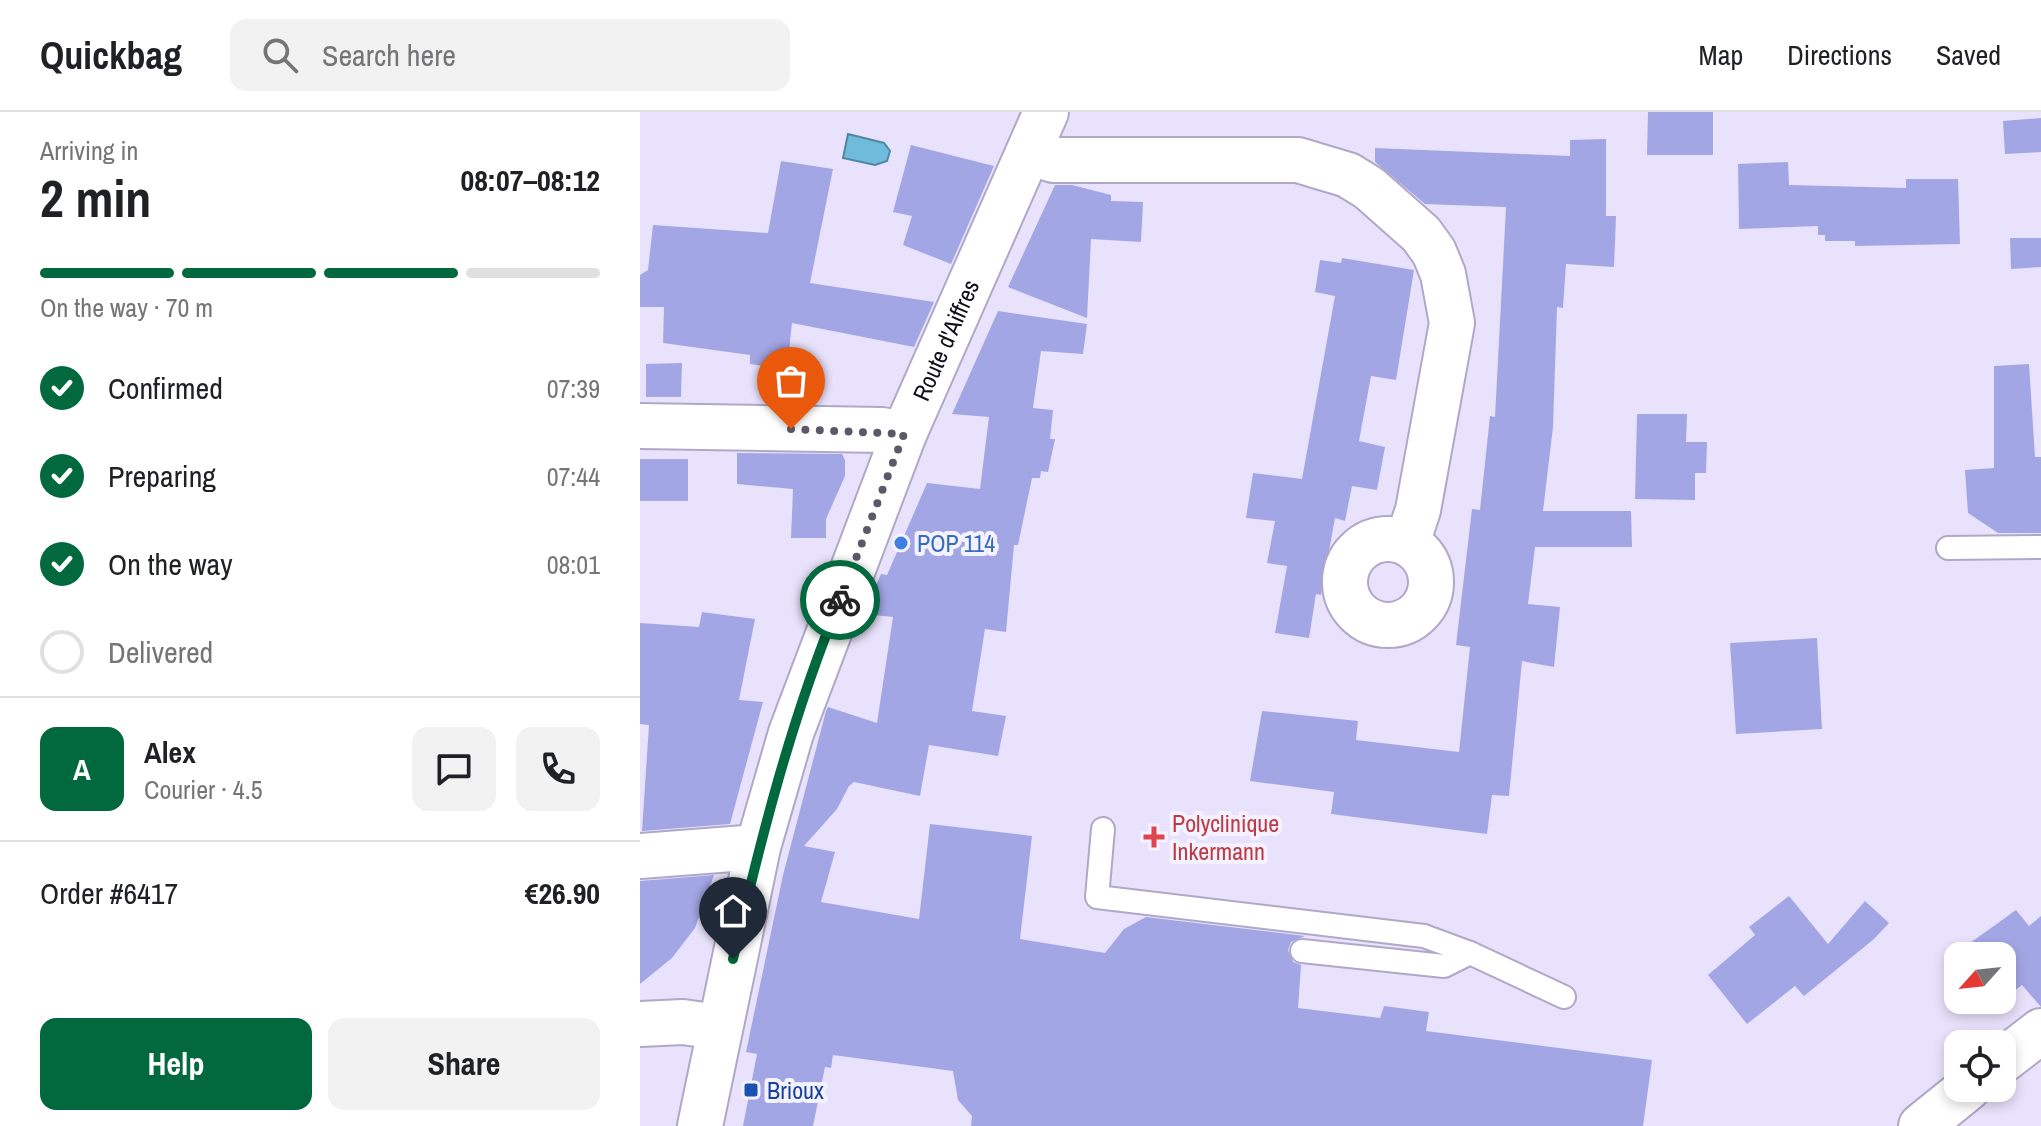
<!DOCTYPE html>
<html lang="en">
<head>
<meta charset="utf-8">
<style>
  body { margin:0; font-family:"Archivo Narrow",sans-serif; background:#f2f2f2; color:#202124; height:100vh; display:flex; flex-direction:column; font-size:30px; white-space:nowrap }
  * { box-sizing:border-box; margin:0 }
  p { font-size:26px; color:#757577 }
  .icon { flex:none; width:44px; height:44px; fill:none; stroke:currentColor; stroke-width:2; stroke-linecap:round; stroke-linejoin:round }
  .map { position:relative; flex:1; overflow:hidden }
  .panel { display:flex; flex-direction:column; background:#fff; width:640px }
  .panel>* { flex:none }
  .needle { width:52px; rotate:243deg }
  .controls { position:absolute; left:1304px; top:830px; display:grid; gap:16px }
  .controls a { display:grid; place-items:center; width:72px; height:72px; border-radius:16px; background:#fff; box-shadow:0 4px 12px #0003; font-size:40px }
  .pin { position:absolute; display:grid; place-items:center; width:68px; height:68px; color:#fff; margin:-82px -34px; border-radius:50% 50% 50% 0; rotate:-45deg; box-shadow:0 0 8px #0007 }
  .pin .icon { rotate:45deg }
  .courier { position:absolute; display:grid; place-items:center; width:80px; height:80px; margin:-40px; border:6px solid #02683d; border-radius:50%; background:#fff; color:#222; box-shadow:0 2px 10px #0007 }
  .overview em { font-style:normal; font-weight:700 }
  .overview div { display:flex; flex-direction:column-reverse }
  .overview { display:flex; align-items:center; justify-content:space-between; height:136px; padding:0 40px }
  h1 { font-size:52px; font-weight:700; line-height:60px }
  .bar { display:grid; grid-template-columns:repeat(4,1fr); gap:12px 8px; align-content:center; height:96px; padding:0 40px }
  .bar i { height:10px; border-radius:6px; background:#e0e0e0 }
  .bar .on { background:#02683d }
  .bar p { grid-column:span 4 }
  .line { display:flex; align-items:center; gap:20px; padding:0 40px; border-top:2px solid #e0e0e0 }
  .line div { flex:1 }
  .round { display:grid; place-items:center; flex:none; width:84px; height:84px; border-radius:16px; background:#f2f2f2 }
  ol { padding:0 40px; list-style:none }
  li { display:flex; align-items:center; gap:24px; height:88px }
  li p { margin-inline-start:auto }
  li .icon { padding:8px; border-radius:50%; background:#02683d; color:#fff; stroke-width:4 }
  li:last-child { color:#757577 }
  li i { width:44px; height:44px; border:4px solid #e0e0e0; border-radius:50% }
  .cta { display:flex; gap:16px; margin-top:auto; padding:16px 40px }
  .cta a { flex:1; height:92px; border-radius:16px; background:#02683d; color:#fff; font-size:32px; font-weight:700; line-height:92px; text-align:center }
  .cta a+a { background:#f2f2f2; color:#202124 }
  header { display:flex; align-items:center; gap:48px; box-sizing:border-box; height:112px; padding:0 40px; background:#fff; border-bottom:2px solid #e0e0e0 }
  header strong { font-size:38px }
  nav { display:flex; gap:44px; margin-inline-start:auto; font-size:28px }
  .search { width:560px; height:72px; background:#f2f2f2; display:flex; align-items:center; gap:20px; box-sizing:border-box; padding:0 28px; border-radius:16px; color:#757577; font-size:30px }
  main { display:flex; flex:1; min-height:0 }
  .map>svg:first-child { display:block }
  .water { fill:#6ebbdb; stroke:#5287a1; stroke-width:2 }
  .building { fill:#a3a6e4 }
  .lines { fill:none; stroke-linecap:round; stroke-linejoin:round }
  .service-casing { stroke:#b0a8c7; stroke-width:26 }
  .minor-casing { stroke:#b0a8c7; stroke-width:48 }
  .secondary-casing { stroke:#b0a8c7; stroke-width:48 }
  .service { stroke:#fff; stroke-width:22 }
  .minor { stroke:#fff; stroke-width:44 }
  .secondary { stroke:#fff; stroke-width:44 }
  .done { stroke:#5d5868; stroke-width:8; stroke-dasharray:0 14.4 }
  .route { stroke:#02683d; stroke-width:10 }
  .shop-dot { fill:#3f7fe0; stroke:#f5f2ff; stroke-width:3 }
  .health-dot { fill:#e0444e; stroke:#f5f2ff; stroke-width:3 }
  .transit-dot { fill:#1a4fb4; stroke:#f5f2ff; stroke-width:3 }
  .labels { text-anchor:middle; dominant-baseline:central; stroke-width:8; stroke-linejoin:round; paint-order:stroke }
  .street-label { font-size:24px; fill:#110e19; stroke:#f5f2ff }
  .shop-label { font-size:24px; fill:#366cbe; stroke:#f5f2ff; text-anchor:start }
  .health-label { font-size:24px; fill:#be3a42; stroke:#f5f2ff; text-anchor:start }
  .transit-label { font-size:24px; fill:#164399; stroke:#f5f2ff; text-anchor:start }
</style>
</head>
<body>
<header>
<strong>Quickbag</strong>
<div class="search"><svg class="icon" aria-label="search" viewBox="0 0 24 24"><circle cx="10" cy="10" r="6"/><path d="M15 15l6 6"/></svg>Search here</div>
<nav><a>Map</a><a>Directions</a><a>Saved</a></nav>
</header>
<main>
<section class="panel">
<div class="overview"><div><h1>2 min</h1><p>Arriving in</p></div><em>08:07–08:12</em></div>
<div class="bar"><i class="on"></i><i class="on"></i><i class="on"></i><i></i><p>On the way · 70 m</p></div>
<ol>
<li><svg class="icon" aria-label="check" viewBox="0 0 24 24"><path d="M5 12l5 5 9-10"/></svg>Confirmed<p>07:39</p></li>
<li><svg class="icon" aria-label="check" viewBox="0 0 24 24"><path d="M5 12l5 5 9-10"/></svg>Preparing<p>07:44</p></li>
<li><svg class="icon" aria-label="check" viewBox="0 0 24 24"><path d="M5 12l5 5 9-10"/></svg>On the way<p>08:01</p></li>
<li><i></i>Delivered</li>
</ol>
<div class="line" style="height:144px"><b class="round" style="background:#02683d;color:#fff">A</b><div><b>Alex</b><p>Courier · 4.5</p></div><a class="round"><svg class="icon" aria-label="chat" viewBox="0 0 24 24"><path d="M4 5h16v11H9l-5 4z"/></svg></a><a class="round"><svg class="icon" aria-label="phone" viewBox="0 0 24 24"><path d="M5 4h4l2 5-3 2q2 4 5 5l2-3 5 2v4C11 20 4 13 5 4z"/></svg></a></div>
<div class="line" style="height:104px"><div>Order #6417</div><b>€26.90</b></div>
<div class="cta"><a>Help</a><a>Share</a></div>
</section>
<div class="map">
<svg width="1401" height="1014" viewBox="0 0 1401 1014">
  <rect width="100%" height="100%" fill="#e9e2fc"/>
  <polygon class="water" points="208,22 244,31 250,39 247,49 235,53 203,46"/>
  <g class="building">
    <polygon points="1008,0 1073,0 1073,43 1007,43"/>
    <polygon points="1401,6 1401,40 1365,42 1363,9"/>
    <polygon points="966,27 966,104 976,104 974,155 926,152 923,196 917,195 913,315 903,399 991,399 992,435 895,435 888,492 920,495 914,555 882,549 869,684 852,683 847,722 691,702 694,680 610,669 622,599 718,609 716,628 819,640 830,535 816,533 832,397 840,398 850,304 855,305 866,95 785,92 735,50 735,36 930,44 930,28"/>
    <polygon points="271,33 354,54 311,152 263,133 272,104 253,100"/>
    <polygon points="141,49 193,57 170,171 294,190 274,235 152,211 147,257 110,252 110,243 23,231 24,195 0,195 0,163 8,158 13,113 128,121"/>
    <polygon points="1148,50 1149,73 1266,76 1266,67 1318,67 1320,132 1215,134 1215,129 1185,129 1185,123 1178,123 1178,114 1099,117 1098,52"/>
    <polygon points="415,73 432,73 471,83 471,89 503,90 501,130 451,127 447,206 368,175"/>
    <polygon points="1370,126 1401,126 1401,155 1371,157"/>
    <polygon points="702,146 774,158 756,268 731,264 719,329 745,335 737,378 712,374 705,409 695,406 681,483 676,482 669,526 635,521 647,454 627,451 635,409 606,406 613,361 662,367 695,184 675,180 680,148 701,151"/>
    <polygon points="358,199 447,212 443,242 401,239 393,296 413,298 410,327 415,327 408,360 401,359 400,366 392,366 378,433 374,433 366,520 345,517 332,599 366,604 358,644 289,633 280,684 214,670 209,674 197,697 164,734 195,740 181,790 279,807 290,712 392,724 380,827 465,841 484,817 506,805 665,824 651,830 648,838 653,850 661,853 658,896 740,906 744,894 789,900 786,919 1012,948 1003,1014 331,1014 332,1004 318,988 313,959 193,943 191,956 185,955 173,1014 103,1014 117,942 106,940 143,763 186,599 188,595 237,611 253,505 224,502 241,462 247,463 287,371 340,377 349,305 312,302"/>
    <polygon points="42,251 41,285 6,285 6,252"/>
    <polygon points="1389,252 1395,345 1401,345 1401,421 1358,421 1328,401 1325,358 1354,356 1354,254"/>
    <polygon points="997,302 1047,302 1046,330 1067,330 1066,361 1055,361 1055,388 995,387"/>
    <polygon points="97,341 202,342 205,348 205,364 186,407 186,426 151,426 153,377 97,372"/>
    <rect x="0" y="347" width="48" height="42"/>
    <polygon points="62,500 115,507 99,588 123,590 90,712 2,719 9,613 0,612 0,511 59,515"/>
    <polygon points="1177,526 1182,617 1096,622 1090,531"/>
    <polygon points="74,763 55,816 32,846 0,872 0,769"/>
    <polygon points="1149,784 1188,832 1225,789 1249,811 1234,827 1164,884 1155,874 1107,912 1068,863 1115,823 1109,815"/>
    <polygon points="1376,798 1389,814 1401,804 1401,895 1382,873 1360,890 1352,894 1346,888 1362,888 1362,844 1318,844 1318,862 1305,849"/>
  </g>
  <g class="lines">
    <g class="service-casing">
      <g id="service">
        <polyline points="1308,436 1401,435"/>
        <polyline points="463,717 457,785 784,824 830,841 924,885"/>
        <polyline points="662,839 804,854 830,841"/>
      </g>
    </g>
    <g class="minor-casing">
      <g id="minor">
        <polyline points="389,40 413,48 658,48 708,63 729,76 781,122 794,140 803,162 812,211 778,398 767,431"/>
        <polyline points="0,314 242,318 264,322"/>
        <circle cx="748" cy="470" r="43"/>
        <polyline points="0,744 118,735"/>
        <polyline points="0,912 43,910 78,915"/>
        <polyline points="1362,949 1401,919"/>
        <polyline points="1281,1014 1328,976"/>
      </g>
    </g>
    <g class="secondary-casing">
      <g id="secondary">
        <path id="s1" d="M 60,1014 L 118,735 L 151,621 L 264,322 L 406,0"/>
      </g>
    </g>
    <use href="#service" class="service"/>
    <use href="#minor" class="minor"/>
    <use href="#secondary" class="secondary"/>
  </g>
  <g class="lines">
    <polyline class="done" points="151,317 264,322 200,488"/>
    <path class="route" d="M 93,847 C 121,725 152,604 200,488"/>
  </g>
  <circle class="shop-dot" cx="261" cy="431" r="8"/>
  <path class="health-dot" d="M510 713h8v8h8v8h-8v8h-8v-8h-8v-8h8z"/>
  <rect class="transit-dot" x="103" y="970" width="16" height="16" rx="4"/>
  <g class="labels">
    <g class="street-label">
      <text stroke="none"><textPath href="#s1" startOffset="826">Route d'Aiffres</textPath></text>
    </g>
    <g class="shop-label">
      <text x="277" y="431">POP 114</text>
    </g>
    <g class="health-label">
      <text x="532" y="711">Polyclinique<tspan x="532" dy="28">Inkermann</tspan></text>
    </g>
    <g class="transit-label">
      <text x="127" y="978">Brioux</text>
    </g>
  </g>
</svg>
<div class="controls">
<a><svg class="needle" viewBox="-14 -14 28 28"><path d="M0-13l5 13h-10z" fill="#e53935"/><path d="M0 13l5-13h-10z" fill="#757577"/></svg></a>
<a><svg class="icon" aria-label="locate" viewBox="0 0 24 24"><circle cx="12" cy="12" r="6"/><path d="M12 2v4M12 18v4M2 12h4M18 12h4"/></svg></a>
</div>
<div class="pin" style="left:151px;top:317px;background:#ea580c"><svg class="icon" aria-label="bag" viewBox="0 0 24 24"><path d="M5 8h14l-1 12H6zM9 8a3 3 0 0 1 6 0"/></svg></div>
<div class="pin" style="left:93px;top:847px;background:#1f2937"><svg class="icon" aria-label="home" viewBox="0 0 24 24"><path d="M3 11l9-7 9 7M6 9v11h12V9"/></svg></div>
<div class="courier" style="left:200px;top:488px"><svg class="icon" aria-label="bike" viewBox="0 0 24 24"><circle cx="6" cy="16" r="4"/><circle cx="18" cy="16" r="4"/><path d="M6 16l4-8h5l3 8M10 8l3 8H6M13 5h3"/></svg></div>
</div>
</main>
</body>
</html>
